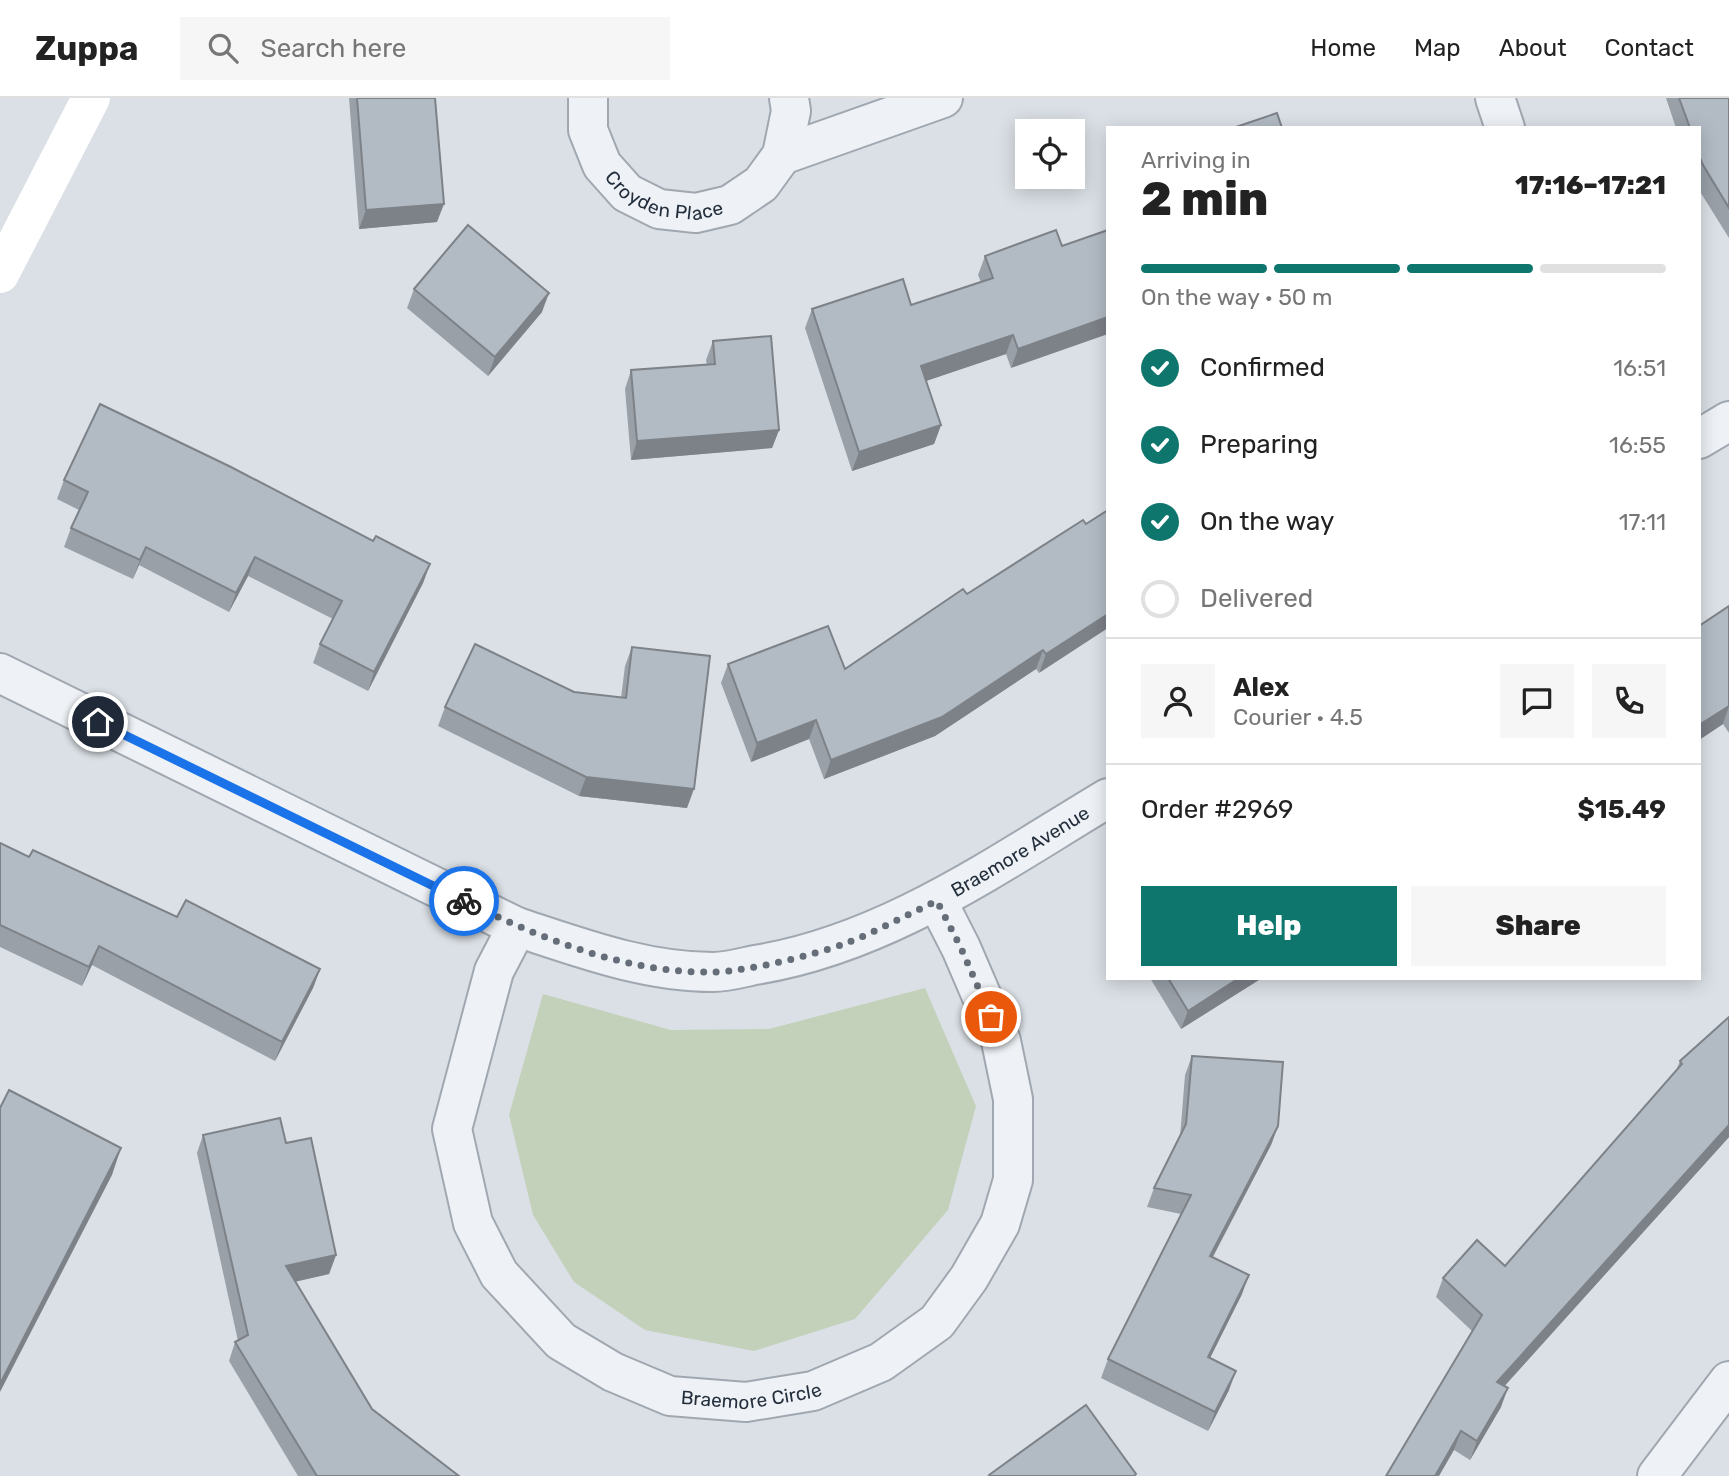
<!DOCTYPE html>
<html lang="en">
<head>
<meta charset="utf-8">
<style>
  body { margin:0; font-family:Rubik,sans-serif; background:#f6f6f6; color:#222; height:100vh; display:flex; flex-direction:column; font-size:26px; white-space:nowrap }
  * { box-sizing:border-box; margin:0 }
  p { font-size:23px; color:#767676 }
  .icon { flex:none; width:38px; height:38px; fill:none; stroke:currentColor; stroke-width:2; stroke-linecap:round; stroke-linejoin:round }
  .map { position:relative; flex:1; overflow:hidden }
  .panel { position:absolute; left:1106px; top:28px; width:595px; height:854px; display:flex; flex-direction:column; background:#fff; border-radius:0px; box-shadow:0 4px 18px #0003 }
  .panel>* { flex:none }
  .tools { position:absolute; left:1015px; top:21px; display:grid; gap:14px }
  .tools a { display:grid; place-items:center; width:70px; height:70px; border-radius:0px; background:#fff; box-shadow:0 4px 18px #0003; font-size:35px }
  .pin { position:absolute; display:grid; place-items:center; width:60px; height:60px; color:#fff; margin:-30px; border:4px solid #fff; border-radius:50%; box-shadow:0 2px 7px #0007 }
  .courier { position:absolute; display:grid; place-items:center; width:70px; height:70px; margin:-35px; border:5px solid #1a73e8; border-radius:50%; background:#fff; color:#222; box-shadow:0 2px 9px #0007 }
  .summary em { font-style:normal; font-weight:800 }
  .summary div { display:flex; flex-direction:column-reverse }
  .summary { display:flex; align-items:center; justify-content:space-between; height:119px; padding:0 35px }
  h1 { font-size:46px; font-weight:800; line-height:52px }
  .bar { display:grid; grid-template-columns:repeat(4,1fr); gap:10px 7px; align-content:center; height:84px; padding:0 35px }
  .bar i { height:9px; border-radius:5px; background:#e0e0e0 }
  .bar .selected { background:#0f766e }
  .bar p { grid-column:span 4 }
  .line { display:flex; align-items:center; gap:18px; padding:0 35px; border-top:2px solid #e0e0e0 }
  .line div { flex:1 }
  .round { display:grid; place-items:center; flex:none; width:74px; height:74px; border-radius:0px; background:#f6f6f6 }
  ol { padding:0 35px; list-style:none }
  li { display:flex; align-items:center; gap:21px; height:77px }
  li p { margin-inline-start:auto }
  li .icon { padding:7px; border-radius:50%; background:#0f766e; color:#fff; stroke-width:4 }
  li:last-child { color:#767676 }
  li i { width:38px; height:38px; border:4px solid #e0e0e0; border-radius:50% }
  .cta { display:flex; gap:14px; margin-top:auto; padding:14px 35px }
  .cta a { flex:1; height:80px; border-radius:0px; background:#0f766e; color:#fff; font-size:28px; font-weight:800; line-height:80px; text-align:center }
  .cta a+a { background:#f6f6f6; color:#222 }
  header { display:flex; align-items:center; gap:42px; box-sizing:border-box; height:98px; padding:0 35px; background:#fff; border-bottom:2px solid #e0e0e0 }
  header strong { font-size:33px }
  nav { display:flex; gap:38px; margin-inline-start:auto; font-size:24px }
  .search { width:490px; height:63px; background:#f6f6f6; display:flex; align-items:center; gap:18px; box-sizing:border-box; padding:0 24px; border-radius:0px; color:#767676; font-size:26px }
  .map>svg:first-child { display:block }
  .green { fill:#c3d1bb }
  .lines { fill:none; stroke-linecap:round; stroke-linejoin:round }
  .minor-casing { stroke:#a0a7b0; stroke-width:42 }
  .minor { stroke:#eef1f5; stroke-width:38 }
  .secondary { stroke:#fff; stroke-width:38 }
  .wall { fill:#99a0a8 }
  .shaded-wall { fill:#7d8288 }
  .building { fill:#b2bac3; stroke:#7d8288; stroke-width:2 }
  .done { stroke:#646d78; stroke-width:7; stroke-dasharray:0 12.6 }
  .route { stroke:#1a73e8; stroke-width:9 }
  .labels { text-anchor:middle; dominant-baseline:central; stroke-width:6; stroke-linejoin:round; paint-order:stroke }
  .street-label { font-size:19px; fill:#242f3d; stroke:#eaeff4 }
</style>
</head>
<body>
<header>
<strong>Zuppa</strong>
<div class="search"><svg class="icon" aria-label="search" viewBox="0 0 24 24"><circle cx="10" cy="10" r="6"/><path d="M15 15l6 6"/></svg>Search here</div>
<nav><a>Home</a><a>Map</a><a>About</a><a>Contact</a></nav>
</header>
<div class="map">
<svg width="1729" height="1378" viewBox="0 0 1729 1378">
  <rect width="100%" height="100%" fill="#dbe0e6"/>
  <polygon class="green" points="925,890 976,1008 948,1112 855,1221 754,1253 645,1232 574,1184 533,1117 509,1017 543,896 671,932 769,931"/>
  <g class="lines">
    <g class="minor-casing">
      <g id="minor">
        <path id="s1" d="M 588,0 L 588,32 L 602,67 L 627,95 L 659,111 L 696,115 L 730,107 L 761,86 L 782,57 L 791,13 L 789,0"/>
        <polyline points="1495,0 1505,30"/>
        <polyline points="782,57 943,0"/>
        <polyline points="1699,341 1729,323"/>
        <path id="s2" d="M 0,575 L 517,829 C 581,850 645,874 713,874 C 727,874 741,870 755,867 C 886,846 996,767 1108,700"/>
        <path id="s3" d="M 517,829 L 494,873 L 452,1031 L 473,1125 L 499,1176 L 561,1243 L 613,1274 L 670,1298 L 746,1304 L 813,1293 L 881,1264 L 937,1224 L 969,1180 L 1000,1126 L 1013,1082 L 1013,1001 L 1001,943 L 961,850 L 937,803"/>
        <polyline points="1657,1378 1729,1283"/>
      </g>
    </g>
    <use href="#minor" class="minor"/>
    <polyline class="secondary" points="0,176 91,0"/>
  </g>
  <g class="wall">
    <polygon points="349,0 435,0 437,124 359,131"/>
    <polygon points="1666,0 1729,0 1729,140 1699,92 1699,30 1676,30"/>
    <polygon points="1062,148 1011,270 1006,256 926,283 941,327 934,346 852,373 805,230 812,211 911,207 981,184 978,177 985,158"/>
    <polygon points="414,191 542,214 488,278 407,210"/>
    <polygon points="713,243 779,332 772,350 631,362 625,291 631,272 707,267 706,262"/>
    <polygon points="64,382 373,443 430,466 423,485 368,593 313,565 320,546 333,521 248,478 229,514 139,467 133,481 64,449 71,430 79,412 57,401"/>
    <polygon points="1108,412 1039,575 1036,571 935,638 824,681 809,641 751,664 721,585 728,566 845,571 967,496 1086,426"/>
    <polygon points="1729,508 1729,635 1723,626 1699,642 1699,528"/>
    <polygon points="632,549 687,710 579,698 438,628 445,609 574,594 621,600 625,568"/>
    <polygon points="0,745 29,759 177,819 320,871 313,890 275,963 92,867 82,888 0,849"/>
    <polygon points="1150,880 1262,880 1181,931"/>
    <polygon points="1729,919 1729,1039 1504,1288 1501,1309 1470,1362 1454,1352 1472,1233 1436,1199 1443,1180 1505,1168 1676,973 1680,963"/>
    <polygon points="1192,958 1278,1028 1271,1047 1213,1159 1242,1196 1210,1260 1229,1292 1208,1333 1101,1280 1108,1261 1181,1116 1147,1109 1154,1090 1180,1039 1185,977"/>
    <polygon points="203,1037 286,1045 336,1157 329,1176 295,1184 372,1311 459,1378 298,1378 229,1263 235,1244 238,1243 197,1055"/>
  </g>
  <g class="shaded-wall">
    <polygon points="444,106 437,124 359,131 366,112"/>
    <polygon points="549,195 542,214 488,278 495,259"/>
    <polygon points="1108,219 1108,236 1011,270 1018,251"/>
    <polygon points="1013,237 1006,256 914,287 921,268"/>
    <polygon points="941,327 934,346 852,373 859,354"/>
    <polygon points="779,332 772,350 631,362 637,343"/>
    <polygon points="146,449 139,467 133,481 140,462"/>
    <polygon points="255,459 248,478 229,514 236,495"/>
    <polygon points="430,466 423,485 368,593 374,574"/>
    <polygon points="1108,516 1108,530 1039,575 1046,556"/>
    <polygon points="1043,552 1036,571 935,638 824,681 831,662"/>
    <polygon points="1729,608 1723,626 1699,642 1699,627"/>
    <polygon points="816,622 809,641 751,664 757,645"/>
    <polygon points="586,679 694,691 687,710 579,698"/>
    <polygon points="99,848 92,867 82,888 89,869"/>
    <polygon points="320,871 313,890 275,963 282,944"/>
    <polygon points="1239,880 1262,880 1181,931 1188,913"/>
    <polygon points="1729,1027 1729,1039 1491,1303 1497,1284"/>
    <polygon points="1278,1028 1271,1047 1203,1177 1210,1158"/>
    <polygon points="121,1050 112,1077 0,1294 0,1286"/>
    <polygon points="336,1157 329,1176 279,1187 286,1168"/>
    <polygon points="1249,1177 1242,1196 1201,1278 1208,1259"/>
    <polygon points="1236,1273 1229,1292 1208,1333 1215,1314"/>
    <polygon points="1508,1290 1501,1309 1470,1362 1477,1343"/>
    <polygon points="1461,1333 1454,1352 1439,1378 1435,1378"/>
  </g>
  <g class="building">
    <polygon points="357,0 435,0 444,106 366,112"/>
    <polygon points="1679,0 1729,0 1729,110 1703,67 1699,57 1699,30 1690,30"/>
    <polygon points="1277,15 1282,30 1233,30"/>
    <polygon points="468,127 549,195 495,259 414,191"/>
    <polygon points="1056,132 1062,148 1108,132 1108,219 1018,251 1013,237 921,268 941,327 859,354 812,211 903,181 911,207 993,180 985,158"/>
    <polygon points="771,238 779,332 637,343 631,272 715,266 713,243"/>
    <polygon points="100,306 231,369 373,443 376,438 430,466 374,574 320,546 342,503 255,459 236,495 146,449 140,462 71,430 88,394 64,382"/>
    <polygon points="1108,412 1108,516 1046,556 1043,552 942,619 831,662 816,622 757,645 728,566 828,528 845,571 963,491 967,496 1083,422 1086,426"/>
    <polygon points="1729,508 1729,608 1699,627 1699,528"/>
    <polygon points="475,546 574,594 626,600 632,549 710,558 694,691 586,679 445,609"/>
    <polygon points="0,745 29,759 33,752 177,819 186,802 320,871 282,944 99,848 89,869 0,827"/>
    <polygon points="1168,880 1239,880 1188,913"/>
    <polygon points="1729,919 1729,1027 1497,1284 1508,1290 1477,1343 1461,1333 1435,1378 1386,1378 1482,1217 1443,1180 1477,1142 1505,1168 1682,966 1680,963"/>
    <polygon points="1192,958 1283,964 1278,1028 1210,1158 1249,1177 1208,1259 1236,1273 1215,1314 1108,1261 1191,1097 1154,1090 1186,1026"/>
    <polygon points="9,992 121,1050 0,1286 0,1010"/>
    <polygon points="280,1020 286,1045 311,1040 336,1157 286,1168 372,1311 459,1378 317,1378 235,1244 248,1237 203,1037"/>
    <polygon points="1086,1307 1136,1376 1134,1378 990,1378 989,1377"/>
  </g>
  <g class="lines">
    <path class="done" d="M 464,803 C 540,840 627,876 714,874 C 749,873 810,858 844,846 C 876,834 906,817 937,803 L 961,850 L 991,919"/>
    <polyline class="route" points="98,624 464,803"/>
  </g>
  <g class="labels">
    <g class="street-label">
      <text stroke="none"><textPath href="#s1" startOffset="144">Croyden Place</textPath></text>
      <text stroke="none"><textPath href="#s2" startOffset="1111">Braemore Avenue</textPath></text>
      <text stroke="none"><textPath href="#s3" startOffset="662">Braemore Circle</textPath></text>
    </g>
  </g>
</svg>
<div class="tools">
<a><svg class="icon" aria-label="locate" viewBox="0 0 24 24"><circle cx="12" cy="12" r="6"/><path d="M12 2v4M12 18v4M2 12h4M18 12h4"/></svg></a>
</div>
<div class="pin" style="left:991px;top:919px;background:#ea580c"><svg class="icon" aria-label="bag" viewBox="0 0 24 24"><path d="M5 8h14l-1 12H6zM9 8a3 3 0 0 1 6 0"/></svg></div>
<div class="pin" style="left:98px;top:624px;background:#1f2937"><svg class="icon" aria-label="home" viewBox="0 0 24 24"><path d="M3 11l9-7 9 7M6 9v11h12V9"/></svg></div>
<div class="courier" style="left:464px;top:803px"><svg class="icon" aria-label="bike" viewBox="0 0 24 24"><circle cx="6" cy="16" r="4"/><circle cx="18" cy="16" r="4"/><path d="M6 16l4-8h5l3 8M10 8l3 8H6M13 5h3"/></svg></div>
<section class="panel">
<div class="summary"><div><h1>2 min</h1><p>Arriving in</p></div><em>17:16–17:21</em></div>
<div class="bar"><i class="selected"></i><i class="selected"></i><i class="selected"></i><i></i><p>On the way · 50 m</p></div>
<ol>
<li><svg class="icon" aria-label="check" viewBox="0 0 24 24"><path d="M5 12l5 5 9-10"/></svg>Confirmed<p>16:51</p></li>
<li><svg class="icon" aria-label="check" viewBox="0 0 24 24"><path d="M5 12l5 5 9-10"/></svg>Preparing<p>16:55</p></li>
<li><svg class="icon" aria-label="check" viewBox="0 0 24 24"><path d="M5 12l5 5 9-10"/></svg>On the way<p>17:11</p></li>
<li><i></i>Delivered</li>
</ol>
<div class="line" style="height:126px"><a class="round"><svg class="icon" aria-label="person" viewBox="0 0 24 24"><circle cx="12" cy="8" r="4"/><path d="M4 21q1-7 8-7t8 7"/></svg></a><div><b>Alex</b><p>Courier · 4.5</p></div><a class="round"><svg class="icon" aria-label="chat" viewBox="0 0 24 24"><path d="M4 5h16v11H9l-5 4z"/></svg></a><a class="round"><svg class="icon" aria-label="phone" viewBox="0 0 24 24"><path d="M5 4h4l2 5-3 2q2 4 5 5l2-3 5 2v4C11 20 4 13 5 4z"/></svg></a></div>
<div class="line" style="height:91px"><div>Order #2969</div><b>$15.49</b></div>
<div class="cta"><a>Help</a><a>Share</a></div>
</section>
</div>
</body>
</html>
